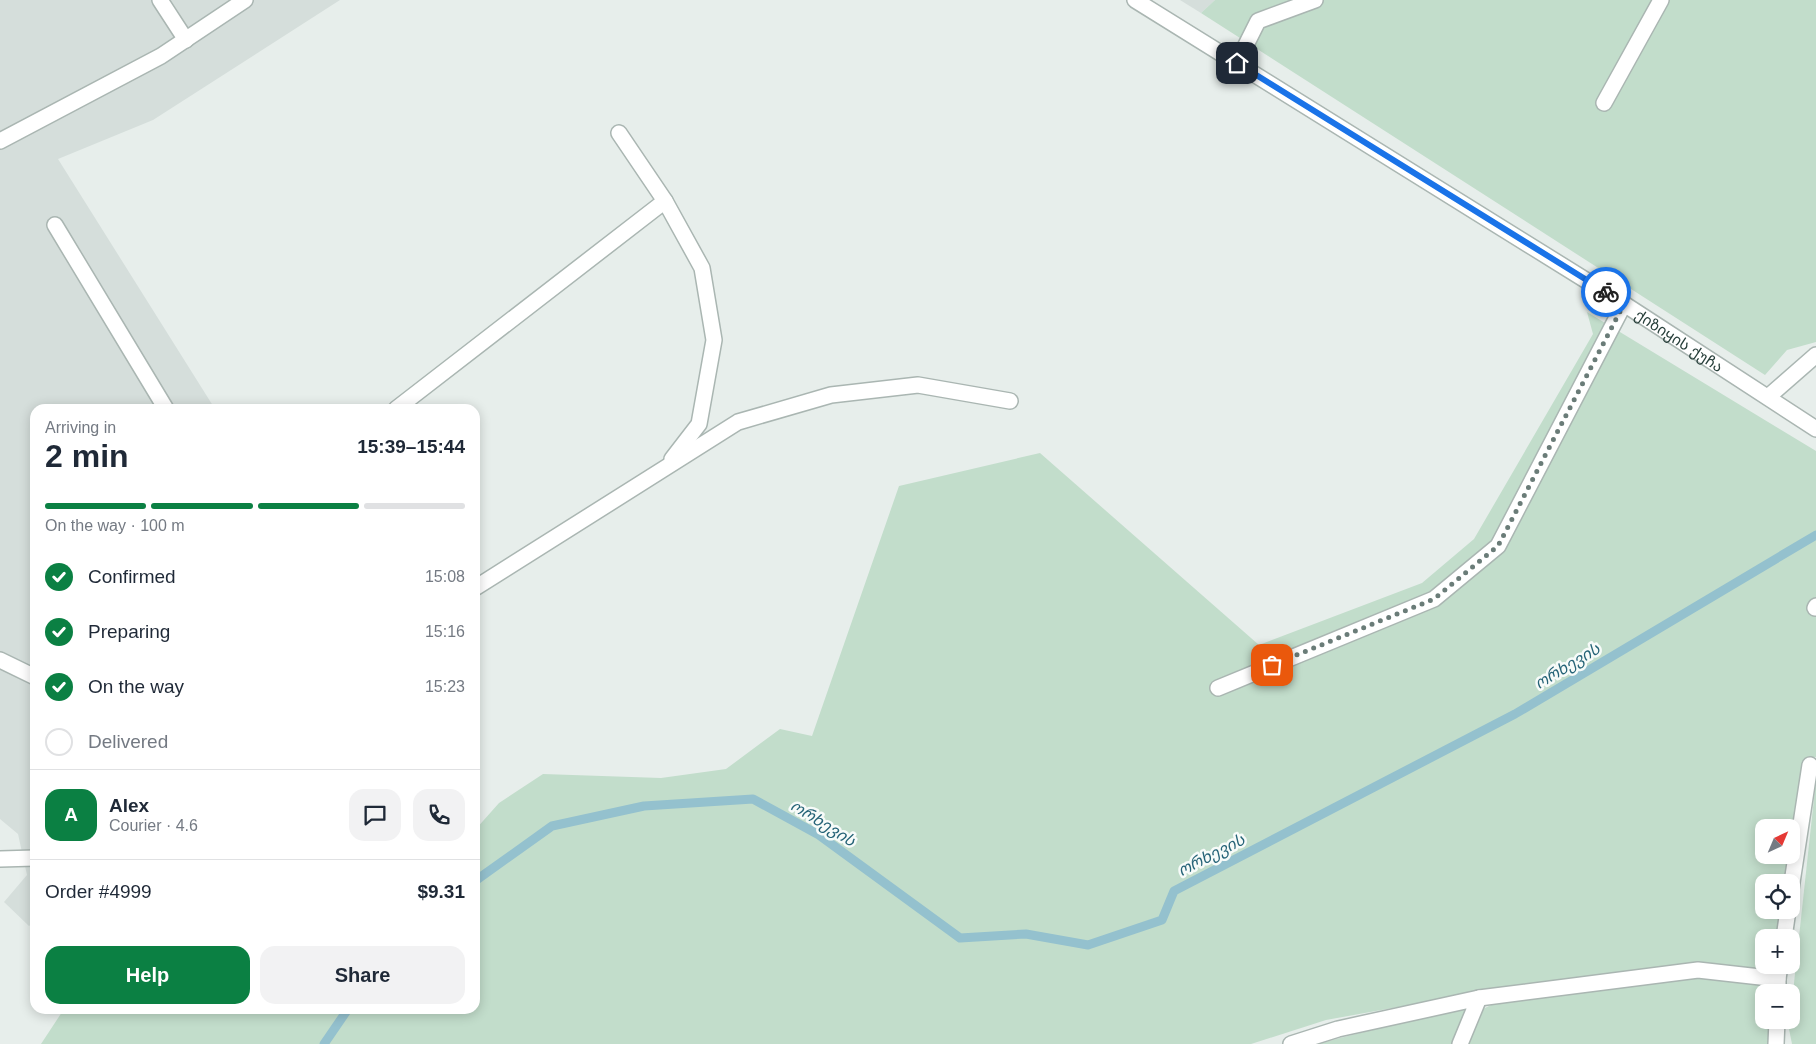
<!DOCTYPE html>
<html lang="en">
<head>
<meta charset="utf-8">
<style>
  body { margin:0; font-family:Arial,"Noto Sans Georgian",sans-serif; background:#f2f2f3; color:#1f2937; height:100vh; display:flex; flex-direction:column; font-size:19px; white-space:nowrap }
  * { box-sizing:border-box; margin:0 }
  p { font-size:16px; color:#747a83 }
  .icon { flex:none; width:28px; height:28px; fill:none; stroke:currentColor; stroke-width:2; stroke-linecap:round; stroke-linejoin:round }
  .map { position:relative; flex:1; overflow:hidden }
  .panel { position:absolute; left:30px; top:404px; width:450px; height:610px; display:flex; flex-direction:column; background:#fff; border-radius:15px; box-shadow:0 2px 12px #0003 }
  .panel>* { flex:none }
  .needle { width:32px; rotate:44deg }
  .buttons { position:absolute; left:1755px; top:819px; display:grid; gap:10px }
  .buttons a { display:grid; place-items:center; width:45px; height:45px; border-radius:10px; background:#fff; box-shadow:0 2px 12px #0003; font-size:25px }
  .pin { position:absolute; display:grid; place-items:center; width:42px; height:42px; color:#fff; margin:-21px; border-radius:10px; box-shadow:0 2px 8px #0006 }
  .courier { position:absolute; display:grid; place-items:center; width:50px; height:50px; margin:-25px; border:4px solid #1a73e8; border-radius:50%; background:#fff; color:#222; box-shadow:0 1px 6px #0007 }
  .summary em { font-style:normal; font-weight:600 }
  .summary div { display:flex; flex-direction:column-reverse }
  .summary { display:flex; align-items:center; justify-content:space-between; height:85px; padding:0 15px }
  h1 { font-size:32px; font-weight:600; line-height:38px }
  .bar { display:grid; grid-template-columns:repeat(4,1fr); gap:8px 5px; align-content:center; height:60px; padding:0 15px }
  .bar i { height:6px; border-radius:4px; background:#e0e1e3 }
  .bar .active { background:#0b8043 }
  .bar p { grid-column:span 4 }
  .line { display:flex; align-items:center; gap:12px; padding:0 15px; border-top:1px solid #e0e1e3 }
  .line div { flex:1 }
  .round { display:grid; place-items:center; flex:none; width:52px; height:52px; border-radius:15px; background:#f2f2f3 }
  ol { padding:0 15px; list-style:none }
  li { display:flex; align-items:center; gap:15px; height:55px }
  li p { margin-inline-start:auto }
  li .icon { padding:5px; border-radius:50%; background:#0b8043; color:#fff; stroke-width:4 }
  li:last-child { color:#747a83 }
  li i { width:28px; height:28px; border:2px solid #e0e1e3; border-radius:50% }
  .cta { display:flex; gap:10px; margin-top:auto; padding:10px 15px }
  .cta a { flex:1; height:58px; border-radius:15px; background:#0b8043; color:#fff; font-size:20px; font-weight:600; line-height:58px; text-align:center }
  .cta a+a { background:#f2f2f3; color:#1f2937 }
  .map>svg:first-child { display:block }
  .built { fill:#d5dedb }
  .green { fill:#c2ddcb }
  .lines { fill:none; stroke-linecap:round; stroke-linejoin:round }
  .stream { stroke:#94c1ce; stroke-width:9 }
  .service-casing { stroke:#aab6b2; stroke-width:18 }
  .minor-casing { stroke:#aab6b2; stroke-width:18 }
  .tertiary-casing { stroke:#aab6b2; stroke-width:18 }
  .service { stroke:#fff; stroke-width:15 }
  .minor { stroke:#fff; stroke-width:15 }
  .tertiary { stroke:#fff; stroke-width:15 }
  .done { stroke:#6a7c78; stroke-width:5; stroke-dasharray:0 9 }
  .route { stroke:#1a73e8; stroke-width:6 }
  .labels { text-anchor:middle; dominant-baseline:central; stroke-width:5; stroke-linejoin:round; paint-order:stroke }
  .street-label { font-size:15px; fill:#273f3a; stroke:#f7fbf9 }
  .water-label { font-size:16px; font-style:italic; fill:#256377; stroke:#f7fbf9 }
</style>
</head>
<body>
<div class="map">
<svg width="1816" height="1044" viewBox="0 0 1816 1044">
  <rect width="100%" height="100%" fill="#e7eeeb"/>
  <g class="built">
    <polygon points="0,0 340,0 153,120 58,159 215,409 35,409 35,922 29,926 4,902 27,875 18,834 0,819"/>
    <polygon points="1180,0 1215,0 1201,13"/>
  </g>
  <g class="green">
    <polygon points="1215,0 1816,0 1816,342 1787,350 1765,375 1201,13"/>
    <polygon points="1587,312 1816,451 1816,757 1806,757 1791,854 1791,828 1764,828 1764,855 1791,855 1787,882 1764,882 1764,910 1783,910 1778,937 1764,938 1764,965 1774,965 1773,971 1704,963 1470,994 1326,1020 1251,1044 41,1044 64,1009 475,1009 475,830 499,803 543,774 661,778 726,769 780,729 812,736 899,486 1040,453 1259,645 1422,583 1474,539 1593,334"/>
    <polygon points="1816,780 1816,1044 1792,1044 1789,1029"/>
    <polygon points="1680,975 1766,986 1769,992 1764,992 1764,1020 1771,1020 1771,1044 1466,1044 1481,1010 1501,1000"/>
    <polygon points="1469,1006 1454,1044 1319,1044 1340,1038"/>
  </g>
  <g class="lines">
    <g class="stream">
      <polyline points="475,881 552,826 644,806 753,799 819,835 960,938 1026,934 1088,945 1162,920 1174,891 1515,714 1816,535"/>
      <polyline points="324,1044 348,1009"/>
    </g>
    <g class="service-casing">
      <g id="service">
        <polyline points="160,0 186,40"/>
        <polyline points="1237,63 1258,21 1315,0"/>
        <polyline points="1604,103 1661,0"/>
        <polyline points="619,133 665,201 702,268 714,340 699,424 672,459"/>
        <polyline points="0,141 161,56 245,0"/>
        <polyline points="55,225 166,409"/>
        <polyline points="1768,397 1816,355"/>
        <polyline points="396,409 665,201"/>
        <polyline points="475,588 738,422 831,395 918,385 1010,401"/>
        <polyline points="1815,608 1816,606"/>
        <polyline points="0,660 35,677"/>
        <polyline points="1218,688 1434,599 1498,546 1624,304"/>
        <polyline points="0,859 35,858"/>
        <polyline points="1791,889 1810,765"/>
        <polyline points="1784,938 1788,910"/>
        <polyline points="1778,979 1780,965"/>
      </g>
    </g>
    <g class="minor-casing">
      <g id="minor">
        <polyline points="1479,998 1698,970 1778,979 1778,992"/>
        <polyline points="1291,1044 1338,1029 1479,998 1460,1044"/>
        <polyline points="1776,1044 1777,1020"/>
      </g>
    </g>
    <g class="tertiary-casing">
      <g id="tertiary">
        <path id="s1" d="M 1135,0 L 1624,304 L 1816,429"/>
      </g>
    </g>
    <use href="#service" class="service"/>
    <use href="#minor" class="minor"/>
    <use href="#tertiary" class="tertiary"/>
  </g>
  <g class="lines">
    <polyline class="done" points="1272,665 1434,599 1498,546 1624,304 1606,292"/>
    <polyline class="route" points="1237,63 1606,292"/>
  </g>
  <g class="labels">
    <g class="street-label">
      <text stroke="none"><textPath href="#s1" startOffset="642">ქიზიყის ქუჩა</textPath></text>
    </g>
    <g class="water-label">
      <text transform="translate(1567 666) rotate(-31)">ორხევის</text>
      <text transform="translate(823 823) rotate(32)">ორხევის</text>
      <text transform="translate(1211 855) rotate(-27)">ორხევის</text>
    </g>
  </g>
</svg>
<div class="buttons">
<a><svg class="needle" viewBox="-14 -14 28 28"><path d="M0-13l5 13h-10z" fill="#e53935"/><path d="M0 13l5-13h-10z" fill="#747a83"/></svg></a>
<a><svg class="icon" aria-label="locate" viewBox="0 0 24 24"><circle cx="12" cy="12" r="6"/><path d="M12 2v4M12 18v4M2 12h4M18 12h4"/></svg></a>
<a>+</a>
<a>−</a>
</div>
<div class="pin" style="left:1272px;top:665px;background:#ea580c"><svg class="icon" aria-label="bag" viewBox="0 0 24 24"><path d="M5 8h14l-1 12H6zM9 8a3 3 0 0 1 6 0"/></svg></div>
<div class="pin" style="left:1237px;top:63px;background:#1f2937"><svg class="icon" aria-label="home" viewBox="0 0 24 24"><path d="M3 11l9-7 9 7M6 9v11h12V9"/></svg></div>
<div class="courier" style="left:1606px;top:292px"><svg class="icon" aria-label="bike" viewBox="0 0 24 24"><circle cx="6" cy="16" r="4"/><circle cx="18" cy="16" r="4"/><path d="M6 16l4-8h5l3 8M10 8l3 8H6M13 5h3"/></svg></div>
<section class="panel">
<div class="summary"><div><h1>2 min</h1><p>Arriving in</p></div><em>15:39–15:44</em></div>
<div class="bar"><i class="active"></i><i class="active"></i><i class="active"></i><i></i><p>On the way · 100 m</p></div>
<ol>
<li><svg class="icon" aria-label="check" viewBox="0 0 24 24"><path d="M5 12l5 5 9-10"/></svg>Confirmed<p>15:08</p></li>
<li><svg class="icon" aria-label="check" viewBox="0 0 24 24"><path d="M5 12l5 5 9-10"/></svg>Preparing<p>15:16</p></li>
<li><svg class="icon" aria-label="check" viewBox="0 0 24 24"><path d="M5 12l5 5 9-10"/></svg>On the way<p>15:23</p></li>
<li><i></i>Delivered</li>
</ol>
<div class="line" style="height:90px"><b class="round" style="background:#0b8043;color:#fff">A</b><div><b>Alex</b><p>Courier · 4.6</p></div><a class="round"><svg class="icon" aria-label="chat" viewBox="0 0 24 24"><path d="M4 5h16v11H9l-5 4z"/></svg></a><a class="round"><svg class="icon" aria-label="phone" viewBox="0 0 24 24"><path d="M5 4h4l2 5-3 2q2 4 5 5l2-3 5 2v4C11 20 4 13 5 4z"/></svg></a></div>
<div class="line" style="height:65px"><div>Order #4999</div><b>$9.31</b></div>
<div class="cta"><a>Help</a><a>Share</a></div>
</section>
</div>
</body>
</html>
